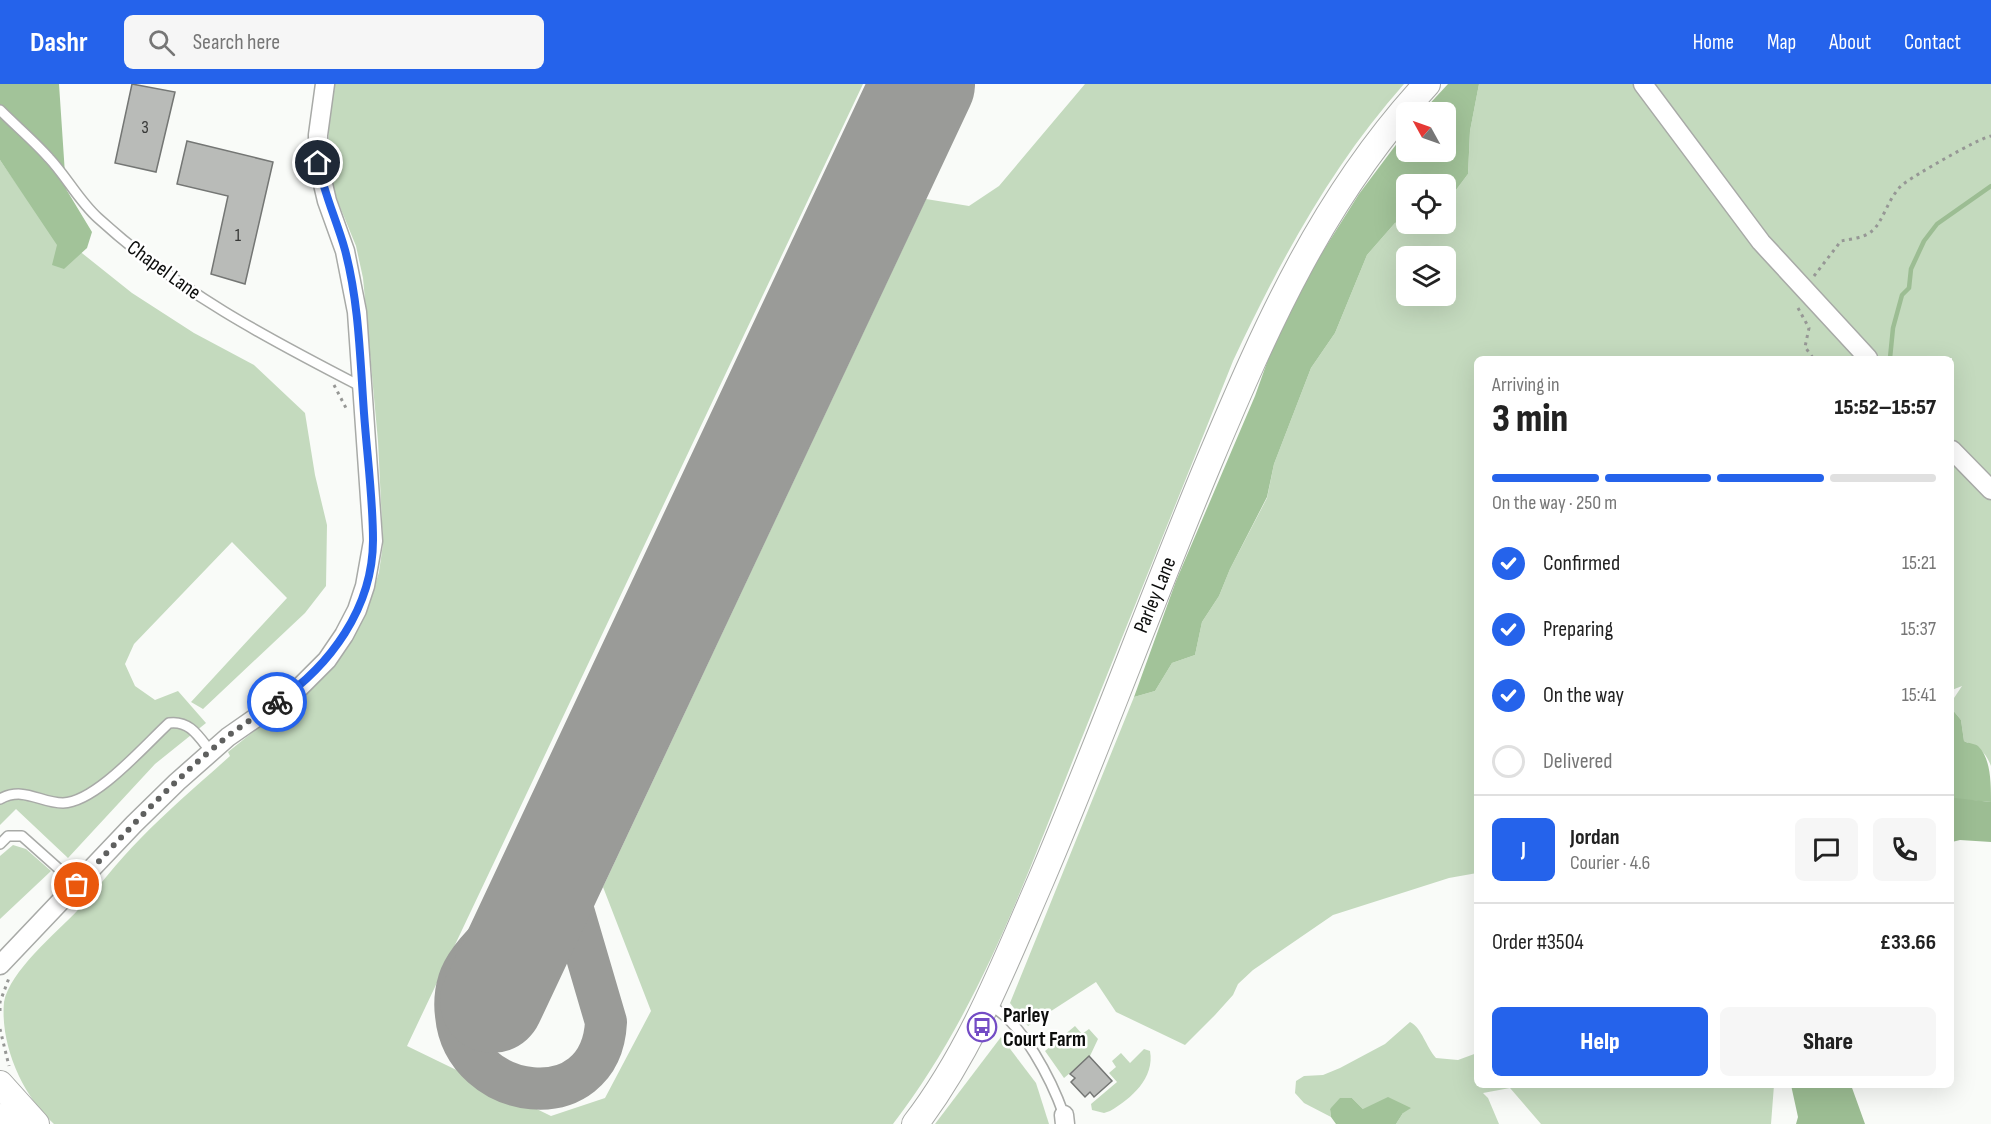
<!DOCTYPE html>
<html lang="en">
<head>
<meta charset="utf-8">
<style>
  body { margin:0; font-family:"Sofia Sans Condensed",sans-serif; background:#f6f6f6; color:#222; height:100vh; display:flex; flex-direction:column; font-size:22px; white-space:nowrap }
  * { box-sizing:border-box; margin:0 }
  p { font-size:20px; color:#767676 }
  .icon { flex:none; width:33px; height:33px; fill:none; stroke:currentColor; stroke-width:2; stroke-linecap:round; stroke-linejoin:round }
  .map { position:relative; flex:1; overflow:hidden }
  .drawer { position:absolute; left:1474px; top:272px; width:480px; height:732px; display:flex; flex-direction:column; background:#fff; border-radius:9px; box-shadow:0 6px 24px #0002 }
  .drawer>* { flex:none }
  .needle { width:39px; rotate:310deg }
  .buttons { position:absolute; left:1396px; top:18px; display:grid; gap:12px }
  .buttons a { display:grid; place-items:center; width:60px; height:60px; border-radius:9px; background:#fff; box-shadow:0 6px 24px #0002; font-size:30px }
  .pin { position:absolute; display:grid; place-items:center; width:51px; height:51px; color:#fff; margin:-26px; border:3px solid #fff; border-radius:50%; box-shadow:0 2px 6px #0007 }
  .courier { position:absolute; display:grid; place-items:center; width:60px; height:60px; margin:-30px; border:4px solid #2563eb; border-radius:50%; background:#fff; color:#222; box-shadow:0 2px 8px #0007 }
  .summary em { font-style:normal; font-weight:800 }
  .summary div { display:flex; flex-direction:column-reverse }
  .summary { display:flex; align-items:center; justify-content:space-between; height:102px; padding:0 18px }
  h1 { font-size:39px; font-weight:800; line-height:45px }
  .bar { display:grid; grid-template-columns:repeat(4,1fr); gap:9px 6px; align-content:center; height:72px; padding:0 18px }
  .bar i { height:8px; border-radius:4px; background:#e0e0e0 }
  .bar .active { background:#2563eb }
  .bar p { grid-column:span 4 }
  .line { display:flex; align-items:center; gap:15px; padding:0 18px; border-top:2px solid #e0e0e0 }
  .line div { flex:1 }
  .round { display:grid; place-items:center; flex:none; width:63px; height:63px; border-radius:9px; background:#f6f6f6 }
  ol { padding:0 18px; list-style:none }
  li { display:flex; align-items:center; gap:18px; height:66px }
  li p { margin-inline-start:auto }
  li .icon { padding:6px; border-radius:50%; background:#2563eb; color:#fff; stroke-width:4 }
  li:last-child { color:#767676 }
  li i { width:33px; height:33px; border:3px solid #e0e0e0; border-radius:50% }
  .action { display:flex; gap:12px; margin-top:auto; padding:12px 18px }
  .action a { flex:1; height:69px; border-radius:9px; background:#2563eb; color:#fff; font-size:24px; font-weight:800; line-height:69px; text-align:center }
  .action a+a { background:#f6f6f6; color:#222 }
  header { display:flex; align-items:center; gap:36px; box-sizing:border-box; height:84px; padding:0 30px; background:#2563eb; color:#fff }
  header strong { font-size:28px }
  nav { display:flex; gap:33px; margin-inline-start:auto; font-size:21px }
  .search { width:420px; height:54px; background:#f6f6f6; display:flex; align-items:center; gap:15px; box-sizing:border-box; padding:0 21px; border-radius:9px; color:#767676; font-size:22px }
  .map>svg:first-child { display:block }
  .green { fill:#c4dabe; fill-rule:evenodd }
  .forest { fill:#a2c399 }
  .water { fill:#9cbd93 }
  .lines { fill:none; stroke-linecap:round; stroke-linejoin:round }
  .stream { stroke:#9cbd93; stroke-width:4.5 }
  .taxiway { stroke:#9a9b98; stroke-width:42 }
  .runway { stroke:#9a9b98; stroke-width:104 }
  .building { fill:#b9bbb8; stroke:#747674; stroke-width:1.5 }
  .lane-casing { stroke:#a8aaa7; stroke-width:12 }
  .street-casing { stroke:#a8aaa7; stroke-width:21 }
  .secondary-casing { stroke:#a8aaa7; stroke-width:28 }
  .path { stroke:#969795; stroke-width:3; stroke-dasharray:3 4.5; stroke-linecap:butt }
  .lane { stroke:#fff; stroke-width:9 }
  .street { stroke:#fff; stroke-width:18 }
  .secondary { stroke:#fff; stroke-width:26 }
  .done { stroke:#5f605f; stroke-width:6; stroke-dasharray:0 10.8 }
  .route { stroke:#2563eb; stroke-width:8 }
  .labels { text-anchor:middle; dominant-baseline:central; stroke-width:5; stroke-linejoin:round; paint-order:stroke }
  .number-label { font-size:18px; fill:#373837 }
  .street-label { font-size:21px; fill:#0c0d0c; stroke:#fff }
  .poi-label { font-size:21px; font-weight:bold; fill:#0c0d0c; stroke:#fff; text-anchor:start }
</style>
</head>
<body>
<header>
<strong>Dashr</strong>
<div class="search"><svg class="icon" aria-label="search" viewBox="0 0 24 24"><circle cx="10" cy="10" r="6"/><path d="M15 15l6 6"/></svg>Search here</div>
<nav><a>Home</a><a>Map</a><a>About</a><a>Contact</a></nav>
</header>
<div class="map">
<svg width="1991" height="1040" viewBox="0 0 1991 1040">
  <rect width="100%" height="100%" fill="#f9fbf8"/>
  <g class="green">
    <path d="M 335,0 L 863,0 L 407,962 L 551,1032 L 605,1014 L 651,927 L 603,803 L 926,115 L 969,122 L 999,102 L 1085,0 L 1404,0 C 1331,82 1279,179 1233,277 C 1180,410 1126,543 1073,676 C 1023,802 976,932 893,1040 L 54,1040 C 23,1012 0,962 4,918 C 10,887 55,850 77,827 C 98,804 117,778 140,755 C 168,726 200,699 230,672 L 228,668 L 304,607 L 358,544 L 370,518 L 379,488 L 383,460 L 378,357 L 363,194 L 356,162 L 338,118 L 330,91 L 328,39 Z"/>
    <path d="M 1479,0 L 1991,0 L 1991,682 C 1985,666 1978,664 1964,657 L 1961,636 L 1952,625 L 1952,617 L 1962,602 L 1952,606 L 1952,274 L 1478,274 L 1477,789 L 1449,794 L 1333,831 L 1253,886 L 1238,900 L 1233,911 L 1215,931 L 1185,961 L 1116,928 L 1096,898 L 1028,942 L 1010,919 L 1134,613 L 1155,607 L 1172,579 L 1195,571 L 1202,538 L 1219,512 L 1230,485 L 1267,414 L 1274,380 L 1311,284 L 1335,249 L 1367,171 L 1395,139 L 1407,134 L 1407,140 L 1446,140 L 1446,109 L 1456,106 L 1468,90 L 1470,47 ZM 1407,172 L 1446,172 L 1446,212 L 1407,212 Z"/>
    <polygon points="0,76 43,138 132,209 194,249 254,281 305,329 315,391 327,441 326,502 305,529 203,625 191,618 287,514 232,458 134,560 125,580 135,602 155,616 178,607 206,639 155,680 68,774 16,725 0,741"/>
    <polygon points="13,761 26,765 51,787 0,835 0,772"/>
    <path d="M 1410,938 C 1422,944 1426,963 1436,974 L 1458,976 L 1477,969 L 1478,1000 L 1774,1001 L 1771,1040 L 1541,1040 L 1510,1004 L 1483,1009 L 1488,1014 L 1499,1040 L 1396,1040 L 1403,1029 L 1363,1025 L 1352,1014 L 1330,1025 L 1331,1033 L 1304,1019 L 1295,1009 L 1296,997 L 1304,992 L 1323,991 L 1340,984 L 1385,960 Z"/>
    <polygon points="1075,942 1082,950 1089,945 1098,955 1090,972 1064,994 1045,967"/>
    <polygon points="1001,953 1036,999 1049,1040 935,1040"/>
    <path d="M 1144,965 L 1150,967 C 1155,994 1131,1015 1110,1027 L 1104,1029 L 1092,1026 L 1091,1020 L 1117,998 L 1109,989 L 1116,983 L 1112,977 L 1121,969 L 1130,979 Z"/>
  </g>
  <g class="forest">
    <polygon points="0,0 59,0 66,105 92,148 87,164 64,185 52,181 57,161 0,76"/>
    <polygon points="1448,0 1479,0 1470,47 1468,90 1456,106 1446,109 1446,100 1407,100 1407,134 1395,139 1367,171 1335,249 1311,284 1274,380 1267,413 1230,485 1219,512 1202,538 1195,571 1172,579 1155,607 1134,613 1176,497 1255,312 1279,245 1318,175 1359,110 1407,46 1407,68 1446,68 1446,28 1422,28"/>
    <path d="M 1952,625 L 1961,636 L 1964,657 C 1969,660 1974,659 1978,662 C 1991,674 1991,700 1991,718 L 1952,715 Z"/>
    <polygon points="1388,1013 1411,1024 1403,1029 1396,1040 1336,1040 1331,1033 1330,1025 1340,1014 1352,1014 1363,1025"/>
  </g>
  <g class="water">
    <polygon points="1955,714 1991,718 1991,758 1960,756 1952,758 1952,715"/>
    <polygon points="1791,1001 1851,1001 1865,1040 1796,1040 1798,1033"/>
  </g>
  <g class="lines">
    <polyline class="stream" points="1890,274 1893,244 1902,211 1909,204 1911,185 1924,157 1937,140 1991,102"/>
    <g class="taxiway">
      <polyline points="921,4 926,0"/>
      <path d="M 558,782 C 548,794 540,807 529,817 C 507,840 478,859 463,887 C 456,900 454,917 456,931 C 464,1018 601,1037 606,938 L 564,795 L 563,780 L 567,762"/>
    </g>
    <polyline class="runway" points="492,917 923,0"/>
  </g>
  <g class="building">
    <polygon points="132,0 175,8 156,88 115,79"/>
    <polygon points="187,57 273,78 245,200 211,190 228,112 177,100"/>
    <polygon points="1089,972 1112,997 1094,1013 1090,1008 1085,1013 1071,998 1075,994 1070,990"/>
  </g>
  <g class="lines">
    <g class="lane-casing">
      <g id="lane">
        <path d="M 0,26 C 16,42 34,57 49,74 C 66,92 79,117 98,134 C 179,208 265,253 362,303"/>
        <path d="M 0,715 C 24,702 40,719 63,719 C 96,718 145,661 169,639 C 190,636 199,653 211,668"/>
        <polyline points="0,760 8,752 22,752 77,801"/>
        <path d="M 989,921 C 1022,937 1052,997 1064,1031"/>
      </g>
    </g>
    <g class="street-casing">
      <g id="street">
        <polyline points="1643,0 1761,158 1868,274"/>
        <polyline points="1952,366 1991,406"/>
        <polyline points="0,881 134,740 177,698 228,653 300,603 327,576 344,551 357,526 365,502 373,457 357,228 345,167 327,117 318,79 318,51 325,0"/>
        <polyline points="1064,1031 1065,1040"/>
      </g>
    </g>
    <g class="secondary-casing">
      <g id="secondary">
        <polyline points="0,1000 36,1040"/>
        <polyline points="0,1033 11,1040"/>
        <path d="M 915,1040 C 971,967 1004,881 1041,796 C 1100,658 1151,517 1209,378 C 1267,240 1324,111 1427,0"/>
      </g>
    </g>
    <g class="path">
      <path d="M 1814,192 L 1841,157 C 1851,155 1864,154 1872,147 C 1883,138 1888,114 1902,101 C 1913,92 1979,54 1991,52"/>
      <polyline points="1798,224 1809,244 1805,263 1813,274"/>
      <polyline points="334,301 346,324"/>
      <polyline points="0,927 0,918 9,894"/>
      <polyline points="0,945 9,982"/>
    </g>
    <use href="#lane" class="lane"/>
    <use href="#street" class="street"/>
    <use href="#secondary" class="secondary"/>
  </g>
  <g class="lines">
    <path class="done" d="M 77,801 C 125,749 173,696 228,652 C 244,640 261,629 277,618"/>
    <path class="route" d="M 277,618 C 330,582 373,524 373,456 C 373,414 367,371 364,329 C 360,274 359,219 345,166 C 337,137 324,110 318,79"/>
  </g>
  <defs>
    <g id="bus-ring" transform="scale(1.5)"><circle r="9.5" fill="#fff" stroke="#734cc5" stroke-width="1.5"/><path d="M-5-6H5V4H4V6H2V4H-2V6H-4V4H-5ZM-3.5-4V0h7V-4ZM-3.5 1.2v1.5H-2V1.2ZM2 1.2v1.5H3.5V1.2Z" fill="#734cc5"/></g>
  </defs>
  <g fill-rule="evenodd">
    <use href="#bus-ring" x="982" y="943"/>
  </g>
  <g class="labels">
    <g class="number-label">
      <text x="145" y="43">3</text>
      <text x="238" y="151">1</text>
    </g>
    <g class="street-label">
      <text transform="translate(164 186) rotate(36)">Chapel Lane</text>
      <text transform="translate(1155 511) rotate(-68)">Parley Lane</text>
    </g>
    <g class="poi-label">
      <text x="1003" y="931">Parley<tspan x="1003" dy="24">Court Farm</tspan></text>
    </g>
  </g>
</svg>
<div class="buttons">
<a><svg class="needle" viewBox="-14 -14 28 28"><path d="M0-13l5 13h-10z" fill="#e53935"/><path d="M0 13l5-13h-10z" fill="#767676"/></svg></a>
<a><svg class="icon" aria-label="locate" viewBox="0 0 24 24"><circle cx="12" cy="12" r="6"/><path d="M12 2v4M12 18v4M2 12h4M18 12h4"/></svg></a>
<a><svg class="icon" aria-label="layers" viewBox="0 0 24 24"><path d="M12 4l9 5-9 5-9-5zM3 14l9 5 9-5"/></svg></a>
</div>
<div class="pin" style="left:77px;top:801px;background:#ea580c"><svg class="icon" aria-label="bag" viewBox="0 0 24 24"><path d="M5 8h14l-1 12H6zM9 8a3 3 0 0 1 6 0"/></svg></div>
<div class="pin" style="left:318px;top:79px;background:#1f2937"><svg class="icon" aria-label="home" viewBox="0 0 24 24"><path d="M3 11l9-7 9 7M6 9v11h12V9"/></svg></div>
<div class="courier" style="left:277px;top:618px"><svg class="icon" aria-label="bike" viewBox="0 0 24 24"><circle cx="6" cy="16" r="4"/><circle cx="18" cy="16" r="4"/><path d="M6 16l4-8h5l3 8M10 8l3 8H6M13 5h3"/></svg></div>
<section class="drawer">
<div class="summary"><div><h1>3 min</h1><p>Arriving in</p></div><em>15:52–15:57</em></div>
<div class="bar"><i class="active"></i><i class="active"></i><i class="active"></i><i></i><p>On the way · 250 m</p></div>
<ol>
<li><svg class="icon" aria-label="check" viewBox="0 0 24 24"><path d="M5 12l5 5 9-10"/></svg>Confirmed<p>15:21</p></li>
<li><svg class="icon" aria-label="check" viewBox="0 0 24 24"><path d="M5 12l5 5 9-10"/></svg>Preparing<p>15:37</p></li>
<li><svg class="icon" aria-label="check" viewBox="0 0 24 24"><path d="M5 12l5 5 9-10"/></svg>On the way<p>15:41</p></li>
<li><i></i>Delivered</li>
</ol>
<div class="line" style="height:108px"><b class="round" style="background:#2563eb;color:#fff">J</b><div><b>Jordan</b><p>Courier · 4.6</p></div><a class="round"><svg class="icon" aria-label="chat" viewBox="0 0 24 24"><path d="M4 5h16v11H9l-5 4z"/></svg></a><a class="round"><svg class="icon" aria-label="phone" viewBox="0 0 24 24"><path d="M5 4h4l2 5-3 2q2 4 5 5l2-3 5 2v4C11 20 4 13 5 4z"/></svg></a></div>
<div class="line" style="height:78px"><div>Order #3504</div><b>£33.66</b></div>
<div class="action"><a>Help</a><a>Share</a></div>
</section>
</div>
</body>
</html>
